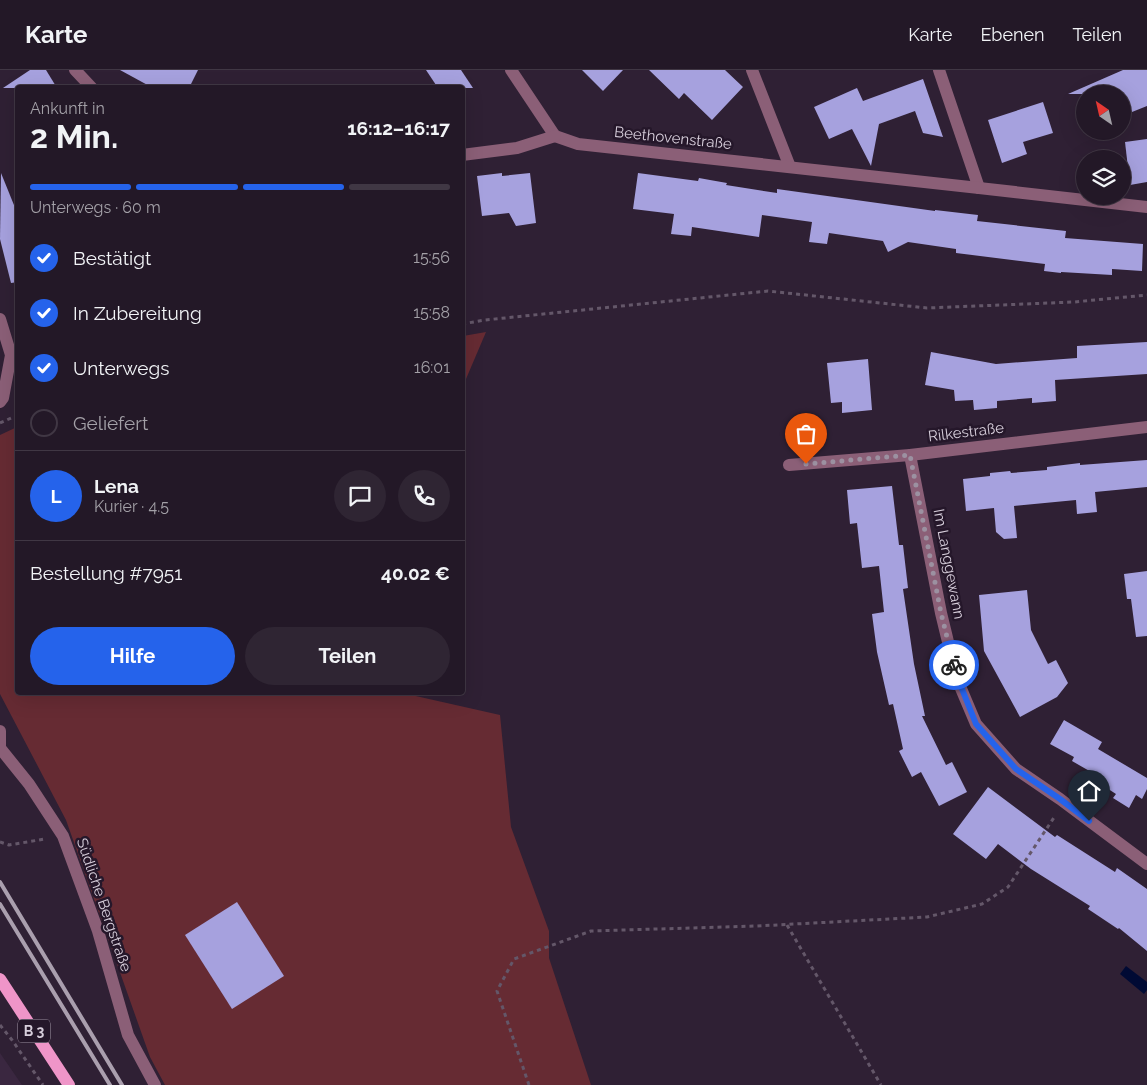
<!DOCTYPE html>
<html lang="de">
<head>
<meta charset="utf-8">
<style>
  body { margin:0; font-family:Raleway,sans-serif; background:#2f2533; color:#f1f3f6; height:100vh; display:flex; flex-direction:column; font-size:19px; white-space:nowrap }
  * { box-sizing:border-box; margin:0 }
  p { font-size:16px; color:#a3a0a7 }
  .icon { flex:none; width:28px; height:28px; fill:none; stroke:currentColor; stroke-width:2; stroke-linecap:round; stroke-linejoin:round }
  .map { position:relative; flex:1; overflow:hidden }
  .drawer { position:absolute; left:15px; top:15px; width:450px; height:610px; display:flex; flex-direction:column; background:#231827; border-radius:5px; box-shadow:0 5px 20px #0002,0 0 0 1px #403744 }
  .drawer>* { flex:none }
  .needle { width:32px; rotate:326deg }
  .buttons { position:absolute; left:1076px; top:15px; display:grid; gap:10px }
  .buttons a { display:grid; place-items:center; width:55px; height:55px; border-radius:50%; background:#231827; box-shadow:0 5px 20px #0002,0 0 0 1px #403744; font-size:25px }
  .pin { position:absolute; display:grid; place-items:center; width:42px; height:42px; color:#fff; margin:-51px -21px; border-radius:50% 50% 50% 0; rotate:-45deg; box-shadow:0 0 5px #0007 }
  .pin .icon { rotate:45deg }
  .courier { position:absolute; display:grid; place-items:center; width:50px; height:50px; margin:-25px; border:4px solid #2563eb; border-radius:50%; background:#fff; color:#222; box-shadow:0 1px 6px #0007 }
  .overview em { font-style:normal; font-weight:700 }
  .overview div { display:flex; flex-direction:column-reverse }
  .overview { display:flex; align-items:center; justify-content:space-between; height:85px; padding:0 15px }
  h1 { font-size:32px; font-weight:700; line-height:38px }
  .bar { display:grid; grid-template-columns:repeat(4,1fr); gap:8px 5px; align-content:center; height:60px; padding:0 15px }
  .bar i { height:6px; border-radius:4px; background:#403744 }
  .bar .active { background:#2563eb }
  .bar p { grid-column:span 4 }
  .line { display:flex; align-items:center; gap:12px; padding:0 15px; border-top:1px solid #403744 }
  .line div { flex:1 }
  .round { display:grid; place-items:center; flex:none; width:52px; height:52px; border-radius:26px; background:#2f2533 }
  ol { padding:0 15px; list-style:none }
  li { display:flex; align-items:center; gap:15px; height:55px }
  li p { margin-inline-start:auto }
  li .icon { padding:5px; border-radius:50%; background:#2563eb; color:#fff; stroke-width:4 }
  li:last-child { color:#a3a0a7 }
  li i { width:28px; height:28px; border:2px solid #403744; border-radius:50% }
  .button { display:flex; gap:10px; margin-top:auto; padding:10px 15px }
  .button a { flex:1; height:58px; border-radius:30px; background:#2563eb; color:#fff; font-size:20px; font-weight:700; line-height:58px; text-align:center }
  .button a+a { background:#2f2533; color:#f1f3f6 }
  header { display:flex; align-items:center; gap:30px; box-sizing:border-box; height:70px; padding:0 25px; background:#231827; border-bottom:1px solid #403744 }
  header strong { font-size:24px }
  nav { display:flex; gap:28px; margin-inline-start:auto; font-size:18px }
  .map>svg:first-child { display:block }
  .built { fill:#3a2740 }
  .green { fill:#662b33 }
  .water { fill:#000a34 }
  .building { fill:#a6a1de }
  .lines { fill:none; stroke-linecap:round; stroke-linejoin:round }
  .path { stroke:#645769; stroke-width:3; stroke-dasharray:4 4; stroke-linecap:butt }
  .minor { stroke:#8b5f77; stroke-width:12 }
  .major { stroke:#ef95c8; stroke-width:12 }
  .rail { stroke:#aa9fae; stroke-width:4 }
  .done { stroke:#9c91a1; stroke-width:5; stroke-dasharray:0 9 }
  .route { stroke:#2563eb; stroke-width:6 }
  .labels { text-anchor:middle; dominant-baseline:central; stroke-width:5; stroke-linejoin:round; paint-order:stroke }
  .shield { fill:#25172a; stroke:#a297a6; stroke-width:1 }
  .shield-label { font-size:14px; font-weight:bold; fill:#d7cedb }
  .street-label { font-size:15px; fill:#d7cedb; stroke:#25172a }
</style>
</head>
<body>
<header>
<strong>Karte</strong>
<nav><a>Karte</a><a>Ebenen</a><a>Teilen</a></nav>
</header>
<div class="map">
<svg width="1147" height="1015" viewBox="0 0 1147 1015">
  <rect width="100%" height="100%" fill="#2f2034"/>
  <polygon class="built" points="0,983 22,1015 0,1015"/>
  <g class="green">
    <polygon points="486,262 463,316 463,266"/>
    <polygon points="17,357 18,622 398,622 500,645 511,757 549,861 549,888 591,1015 165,1015 150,987 66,750 0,624 0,365"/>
  </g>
  <polygon class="water" points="1126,896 1147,912 1147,920 1144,924 1120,904"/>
  <g class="building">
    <polygon points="30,0 46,0 57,18 3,18"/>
    <polygon points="120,0 198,0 189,18 153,18"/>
    <polygon points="426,0 461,0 473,18 438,18"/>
    <polygon points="582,0 623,0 603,21"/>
    <polygon points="649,0 725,0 743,17 712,50 684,23 679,29"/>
    <polygon points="1123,0 1147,0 1147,36 1132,42 1124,24 1068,24"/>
    <polygon points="923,9 943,67 923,63 915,41 879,54 871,96 852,59 829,69 814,37 857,18 863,31"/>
    <polygon points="1043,32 1053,63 1023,72 1027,84 1002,93 988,50"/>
    <polygon points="1147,69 1147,112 1130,115 1125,72"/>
    <polygon points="1,103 18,145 18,212 11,213 0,169"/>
    <polygon points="502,103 502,106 530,103 536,153 516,156 509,143 482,146 477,106"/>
    <polygon points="638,103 698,111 699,108 710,110 727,113 726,115 777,123 777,119 935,141 935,140 978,145 977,151 1066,161 1065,168 1143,174 1142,201 1112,199 1112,205 1061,202 1061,203 1044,201 1045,194 956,183 956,179 908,172 888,182 883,171 829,163 827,174 809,172 812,152 762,145 759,167 692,157 691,166 671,164 674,144 633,139"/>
    <polygon points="1147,272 1147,304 1055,310 1056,331 1032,333 1032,328 997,331 997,338 974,340 973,330 955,331 954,320 925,315 931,282 996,294 1077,288 1077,276"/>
    <polygon points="868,289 872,340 842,343 842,332 831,333 827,293"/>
    <polygon points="1147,390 1147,417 1095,422 1097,442 1077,444 1076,430 1014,436 1017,468 1004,469 996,462 994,438 966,441 963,409 990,406 990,403 1010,401 1011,403 1047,400 1047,397 1080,393 1080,395"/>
    <polygon points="892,416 899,475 903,475 908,518 903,519 914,594 925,646 922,646 946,695 952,692 967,722 939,736 921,702 912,707 899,681 903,679 893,634 889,635 877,582 872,544 884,542 879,496 862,498 857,453 850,454 847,420"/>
    <polygon points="1147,501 1147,566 1136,567 1131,529 1127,529 1124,504"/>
    <polygon points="1027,520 1031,560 1048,594 1056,590 1068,613 1057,627 1020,647 984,581 979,525"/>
    <polygon points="1064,650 1102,672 1098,679 1147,708 1147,719 1142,729 1136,725 1129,738 1113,728 1116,724 1102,715 1105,710 1072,691 1074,687 1050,674"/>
    <polygon points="988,717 1055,767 1057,765 1115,802 1117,798 1147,819 1147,881 1119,858 1118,859 1088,839 1090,836 1031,799 998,774 986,789 953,764"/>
    <polygon points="237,832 284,906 232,939 185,865"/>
  </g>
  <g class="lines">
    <g class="path">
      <polyline points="462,254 485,250 768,221 927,238 1074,232 1147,225"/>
      <polyline points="0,353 18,345"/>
      <polyline points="0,772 9,775 45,769"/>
      <polyline points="787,855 881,1015"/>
      <polyline points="0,955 12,970 43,1015"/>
      <polyline points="529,1015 497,921 514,889 591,861 757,856 927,847 982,834 1008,817 1055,746"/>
    </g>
    <g class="minor">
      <polyline points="75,0 92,18"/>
      <polyline points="511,0 555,66"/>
      <polyline points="752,0 790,97"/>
      <polyline points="939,0 979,118"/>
      <polyline points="555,66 578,74 979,118 1147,137"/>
      <polyline points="462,85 517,78 555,66"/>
      <polyline points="0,249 11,285 3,328 0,332"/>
      <polyline points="910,385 941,543 957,609 976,654 1016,699 1060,729 1147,794"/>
      <polyline points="789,395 910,385 1147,357"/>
      <polyline points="0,661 0,680"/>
      <polyline points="0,678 29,714 63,766 98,861 128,965 155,1015"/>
    </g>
    <polyline class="major" points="0,909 69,1015"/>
    <g class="rail">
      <polyline points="0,812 122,1015"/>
      <polyline points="0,834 110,1015"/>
    </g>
  </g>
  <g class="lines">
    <polyline class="done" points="806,394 910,385 941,543 954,595"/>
    <polyline class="route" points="954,595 958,609 976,654 1016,699 1060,729 1089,751"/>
  </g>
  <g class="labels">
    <rect class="shield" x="18" y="949.5" width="32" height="23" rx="4"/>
    <g class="shield-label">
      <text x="34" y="961">B 3</text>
    </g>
    <g class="street-label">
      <text transform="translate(673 68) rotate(6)">Beethovenstraße</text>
      <text transform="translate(966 362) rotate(-7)">Rilkestraße</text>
      <text transform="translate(949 494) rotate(79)">Im Langgewann</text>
      <text transform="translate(104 835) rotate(71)">Südliche Bergstraße</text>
    </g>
  </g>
</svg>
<div class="buttons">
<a><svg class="needle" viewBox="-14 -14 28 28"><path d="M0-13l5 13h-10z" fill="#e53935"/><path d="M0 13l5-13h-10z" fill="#a3a0a7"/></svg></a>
<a><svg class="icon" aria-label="layers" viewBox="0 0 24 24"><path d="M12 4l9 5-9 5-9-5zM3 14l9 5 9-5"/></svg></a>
</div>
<div class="pin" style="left:806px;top:394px;background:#ea580c"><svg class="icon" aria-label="bag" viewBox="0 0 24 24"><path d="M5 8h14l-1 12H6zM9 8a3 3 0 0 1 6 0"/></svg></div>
<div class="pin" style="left:1089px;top:751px;background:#1f2937"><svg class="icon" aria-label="home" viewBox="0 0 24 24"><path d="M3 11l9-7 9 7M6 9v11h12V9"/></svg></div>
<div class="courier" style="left:954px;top:595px"><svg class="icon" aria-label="bike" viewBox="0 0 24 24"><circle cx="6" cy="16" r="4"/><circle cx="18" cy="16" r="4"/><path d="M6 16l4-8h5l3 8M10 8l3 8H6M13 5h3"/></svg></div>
<section class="drawer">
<div class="overview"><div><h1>2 Min.</h1><p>Ankunft in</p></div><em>16:12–16:17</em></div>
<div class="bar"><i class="active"></i><i class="active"></i><i class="active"></i><i></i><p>Unterwegs · 60 m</p></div>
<ol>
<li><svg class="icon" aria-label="check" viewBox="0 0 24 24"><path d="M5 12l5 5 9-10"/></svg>Bestätigt<p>15:56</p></li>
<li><svg class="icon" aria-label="check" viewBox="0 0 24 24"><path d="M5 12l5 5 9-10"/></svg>In Zubereitung<p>15:58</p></li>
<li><svg class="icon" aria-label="check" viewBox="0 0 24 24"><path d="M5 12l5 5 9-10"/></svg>Unterwegs<p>16:01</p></li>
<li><i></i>Geliefert</li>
</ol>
<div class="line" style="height:90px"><b class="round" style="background:#2563eb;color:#fff">L</b><div><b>Lena</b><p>Kurier · 4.5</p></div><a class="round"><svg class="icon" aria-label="chat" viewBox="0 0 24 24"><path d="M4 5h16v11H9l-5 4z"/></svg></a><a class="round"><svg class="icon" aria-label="phone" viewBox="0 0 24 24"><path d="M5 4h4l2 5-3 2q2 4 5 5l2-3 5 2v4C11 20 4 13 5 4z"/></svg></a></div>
<div class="line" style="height:65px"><div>Bestellung #7951</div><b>40.02 €</b></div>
<div class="button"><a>Hilfe</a><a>Teilen</a></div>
</section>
</div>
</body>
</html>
